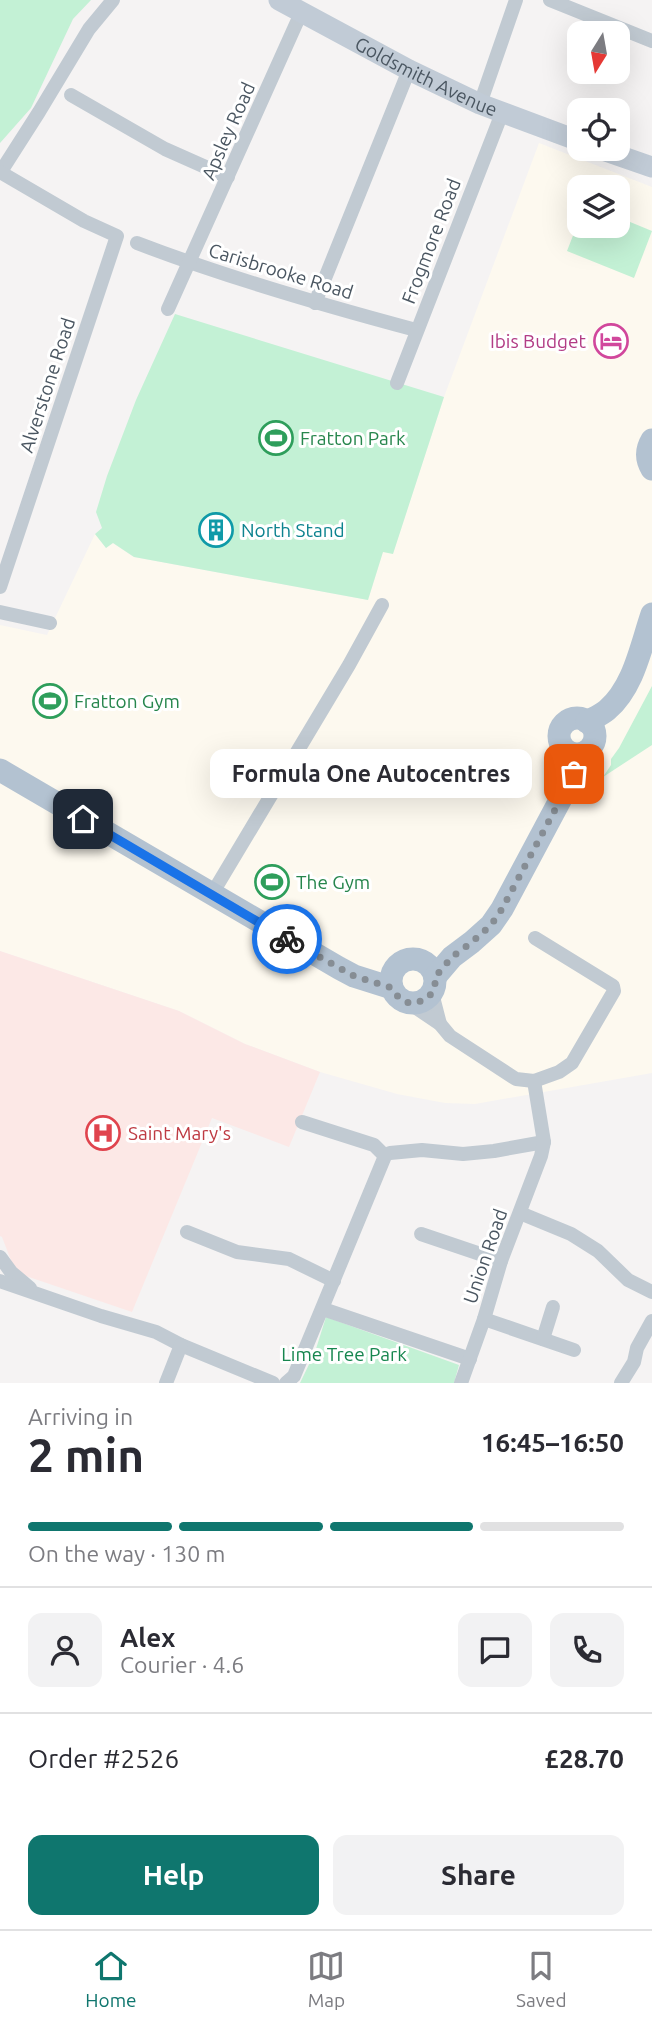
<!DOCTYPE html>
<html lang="en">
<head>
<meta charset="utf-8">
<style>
  body { margin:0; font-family:Ubuntu,sans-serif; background:#f2f2f3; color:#2b2b33; height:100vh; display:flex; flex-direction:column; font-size:26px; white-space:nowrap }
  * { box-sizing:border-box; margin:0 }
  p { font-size:23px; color:#7c7c81 }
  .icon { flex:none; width:38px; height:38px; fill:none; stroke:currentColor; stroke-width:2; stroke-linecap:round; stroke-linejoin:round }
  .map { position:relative; height:1383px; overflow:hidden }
  .details { display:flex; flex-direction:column; background:#fff; flex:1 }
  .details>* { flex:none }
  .needle { width:46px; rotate:191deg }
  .buttons { position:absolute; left:567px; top:21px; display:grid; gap:14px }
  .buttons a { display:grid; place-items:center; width:63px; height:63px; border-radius:14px; background:#fff; box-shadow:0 7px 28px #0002; font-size:35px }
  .pin { position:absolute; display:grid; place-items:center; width:60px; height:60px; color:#fff; margin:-30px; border-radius:14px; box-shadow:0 4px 10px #0006 }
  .courier { position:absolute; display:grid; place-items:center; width:70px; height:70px; margin:-35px; border:5px solid #1a73e8; border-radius:50%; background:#fff; color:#222; box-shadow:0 2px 9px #0007 }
  .bubble { position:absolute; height:49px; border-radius:14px; background:#fff; box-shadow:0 7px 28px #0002; font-size:23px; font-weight:700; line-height:49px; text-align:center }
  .head em { font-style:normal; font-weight:700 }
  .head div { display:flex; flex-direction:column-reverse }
  .head { display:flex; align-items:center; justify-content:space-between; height:119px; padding:0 28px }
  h1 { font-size:46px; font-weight:700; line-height:52px }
  .bar { display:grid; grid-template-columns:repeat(4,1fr); gap:10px 7px; align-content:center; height:84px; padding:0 28px }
  .bar i { height:9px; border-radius:5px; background:#e1e1e2 }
  .bar .on { background:#0f766e }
  .bar p { grid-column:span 4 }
  .line { display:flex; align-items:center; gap:18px; padding:0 28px; border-top:2px solid #e1e1e2 }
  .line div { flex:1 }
  .round { display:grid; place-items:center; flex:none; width:74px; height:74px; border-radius:14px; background:#f2f2f3 }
  .button { display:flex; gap:14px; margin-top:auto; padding:14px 28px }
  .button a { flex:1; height:80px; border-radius:14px; background:#0f766e; color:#fff; font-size:28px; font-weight:700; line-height:80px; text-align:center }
  .button a+a { background:#f2f2f3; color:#2b2b33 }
  .menu { display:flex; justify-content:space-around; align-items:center; height:98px; border-top:2px solid #e1e1e2; background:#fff; font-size:19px; color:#7c7c81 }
  .menu a { display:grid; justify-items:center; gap:4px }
  .menu .on { color:#0f766e }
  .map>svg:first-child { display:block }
  .commercial { fill:#fdf9ef; fill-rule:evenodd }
  .medical { fill:#fce8e6 }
  .green { fill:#c3f1d5 }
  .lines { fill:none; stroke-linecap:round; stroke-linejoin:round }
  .street { stroke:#c1cad2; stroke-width:14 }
  .secondary { stroke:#c1cbd6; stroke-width:21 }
  .primary { stroke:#b3c2d1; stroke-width:23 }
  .done { stroke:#868d94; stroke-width:7; stroke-dasharray:0 12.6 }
  .route { stroke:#1a73e8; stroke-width:9 }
  .labels { text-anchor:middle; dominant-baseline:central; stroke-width:6; stroke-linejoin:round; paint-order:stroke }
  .street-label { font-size:19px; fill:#4a5661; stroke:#fff }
  .hotel-label { font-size:19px; fill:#b23c85; stroke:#fff; text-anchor:end }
  .leisure-label { font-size:19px; fill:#27864d; stroke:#fff; text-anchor:start }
  .culture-label { font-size:19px; fill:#0d838f; stroke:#fff; text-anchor:start }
  .health-label { font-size:19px; fill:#be3a42; stroke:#fff; text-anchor:start }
  .park-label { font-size:19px; fill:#17864f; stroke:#fff }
</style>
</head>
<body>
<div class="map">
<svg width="652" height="1383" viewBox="0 0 652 1383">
  <rect width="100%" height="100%" fill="#f5f3f3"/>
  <path class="commercial" d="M 539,143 L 652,187 L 652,1073 L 475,1104 L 445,1103 L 397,1094 L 320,1072 L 245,1044 L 179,1011 L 0,951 L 0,625 L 47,635 L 95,534 L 106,548 L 113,543 L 134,557 L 368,600 L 383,551 L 393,553 L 444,397 ZM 579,187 L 618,187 L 618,226 L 579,226 Z"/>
  <polygon class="medical" points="0,951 179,1011 245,1044 320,1072 289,1147 212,1118 132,1312 23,1275 12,1263 2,1237 0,1236"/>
  <g class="green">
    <polygon points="0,0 91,0 73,19 31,108 0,143"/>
    <polygon points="618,217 652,231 634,278 567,251 579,220 579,226 618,226"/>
    <polygon points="175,314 444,397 393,554 383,552 368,600 134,557 113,543 106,548 95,534 102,528 96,512 107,476 136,400"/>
    <polygon points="652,686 652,745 603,777 611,765 611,759 619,748"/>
    <polygon points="326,1317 459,1365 454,1383 300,1383 315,1352"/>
  </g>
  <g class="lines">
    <g class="street">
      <polyline points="550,0 652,41"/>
      <polyline points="71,95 165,149 228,177"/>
      <polyline points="480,104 516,0"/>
      <polyline points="0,173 39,112 89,29 113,0"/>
      <path d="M 137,243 C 228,278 322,305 416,330"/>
      <polyline points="315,303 409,70"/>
      <polyline points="168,309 301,13"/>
      <polyline points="397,383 502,113"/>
      <polyline points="0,587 117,236 84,221 0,172"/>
      <polyline points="0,612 50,623"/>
      <polyline points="212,894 349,665 382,605"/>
      <polyline points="432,993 440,1024"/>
      <polyline points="409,1003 440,1024 450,1036 516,1079 534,1081 559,1072 572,1063 614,991 613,986 535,938"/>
      <polyline points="390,1153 422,1150 463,1154 494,1151 544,1142"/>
      <polyline points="520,1213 571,1234 598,1251 628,1280 652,1292"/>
      <polyline points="187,1232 237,1252 289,1259 334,1281"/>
      <polyline points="421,1234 501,1261"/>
      <polyline points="0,1257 11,1272 30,1288"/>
      <polyline points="0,1281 101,1316 156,1332 181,1345 273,1383"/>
      <polyline points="323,1309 470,1359"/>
      <polyline points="484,1319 574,1350"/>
      <polyline points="543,1339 553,1307"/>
      <polyline points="166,1383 181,1345"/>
      <polyline points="286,1383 294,1376 385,1156 374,1145 302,1122"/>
      <polyline points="461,1383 484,1319 501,1261 541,1156 544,1142 534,1081"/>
      <polyline points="621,1383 634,1362 637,1348 652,1321"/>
    </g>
    <g class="secondary">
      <path id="s1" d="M 279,0 L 409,70 L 480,104 L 579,141"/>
      <polyline points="600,149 652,167"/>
    </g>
    <g class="primary">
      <path d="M 652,440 C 646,450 646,459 652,469"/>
      <circle cx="577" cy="736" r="18"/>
      <path d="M 587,722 C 594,718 601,715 607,710 C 634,687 641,646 652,614"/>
      <polyline points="0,770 339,968 354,976 392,988"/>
      <circle cx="413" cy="981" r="22"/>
      <polyline points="435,977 452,957 472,942 491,925 502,909 574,774 570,753"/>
    </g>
  </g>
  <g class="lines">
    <polyline class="done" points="287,939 354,976 392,988 399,998 409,1003 416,1003 428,998 435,988 435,977 452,957 472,942 491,925 502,909 574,774"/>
    <polyline class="route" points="83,819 287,939"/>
  </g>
  <defs>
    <g id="hotel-ring" transform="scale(1.75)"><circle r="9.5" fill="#fff" stroke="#d1479c" stroke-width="1.5"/><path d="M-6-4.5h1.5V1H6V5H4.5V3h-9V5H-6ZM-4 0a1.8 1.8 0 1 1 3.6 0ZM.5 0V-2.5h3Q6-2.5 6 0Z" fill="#d1479c"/></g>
    <g id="stadium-ring" transform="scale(1.75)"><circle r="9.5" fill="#fff" stroke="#2e9e5b" stroke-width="1.5"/><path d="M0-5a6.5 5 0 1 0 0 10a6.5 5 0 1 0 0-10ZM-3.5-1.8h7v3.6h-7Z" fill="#2e9e5b"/></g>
    <g id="building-ring" transform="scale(1.75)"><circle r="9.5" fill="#fff" stroke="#0f9aa8" stroke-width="1.5"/><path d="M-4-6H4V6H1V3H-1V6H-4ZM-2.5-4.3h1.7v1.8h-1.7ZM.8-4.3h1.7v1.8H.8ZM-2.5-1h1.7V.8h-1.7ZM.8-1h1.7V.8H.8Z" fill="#0f9aa8"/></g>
    <g id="hospital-ring" transform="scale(1.75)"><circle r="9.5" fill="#fff" stroke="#e0444e" stroke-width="1.5"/><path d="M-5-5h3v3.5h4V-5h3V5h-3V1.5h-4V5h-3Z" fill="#e0444e"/></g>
  </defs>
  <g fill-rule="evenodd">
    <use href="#hotel-ring" x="611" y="341"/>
    <use href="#stadium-ring" x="276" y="438"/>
    <use href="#building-ring" x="216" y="530"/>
    <use href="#stadium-ring" x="50" y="701"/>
    <use href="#stadium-ring" x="272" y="882"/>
    <use href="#hospital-ring" x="103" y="1133"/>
  </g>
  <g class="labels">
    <g class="street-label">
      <text stroke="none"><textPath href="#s1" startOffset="166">Goldsmith Avenue</textPath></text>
      <text transform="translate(228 131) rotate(-66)">Apsley Road</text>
      <text transform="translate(431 241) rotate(-69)">Frogmore Road</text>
      <text transform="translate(281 271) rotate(17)">Carisbrooke Road</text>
      <text transform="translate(47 385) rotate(-72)">Alverstone Road</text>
      <text transform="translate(485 1256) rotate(-71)">Union Road</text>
    </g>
    <g class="hotel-label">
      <text x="586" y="341">Ibis Budget</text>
    </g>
    <g class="leisure-label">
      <text x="300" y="438">Fratton Park</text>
      <text x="74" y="701">Fratton Gym</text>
      <text x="296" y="882">The Gym</text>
    </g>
    <g class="culture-label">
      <text x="241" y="530">North Stand</text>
    </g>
    <g class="health-label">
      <text x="128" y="1133">Saint Mary's</text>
    </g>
    <g class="park-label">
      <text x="344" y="1354">Lime Tree Park</text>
    </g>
  </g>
</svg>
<div class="buttons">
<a><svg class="needle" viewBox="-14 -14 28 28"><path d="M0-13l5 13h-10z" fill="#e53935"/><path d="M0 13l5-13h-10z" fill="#7c7c81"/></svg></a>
<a><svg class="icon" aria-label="locate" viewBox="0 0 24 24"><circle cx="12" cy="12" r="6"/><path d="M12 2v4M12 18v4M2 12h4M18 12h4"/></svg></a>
<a><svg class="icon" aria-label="layers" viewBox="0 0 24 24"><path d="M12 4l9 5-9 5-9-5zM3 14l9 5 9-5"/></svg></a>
</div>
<div class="pin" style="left:574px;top:774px;background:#ea580c"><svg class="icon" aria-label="bag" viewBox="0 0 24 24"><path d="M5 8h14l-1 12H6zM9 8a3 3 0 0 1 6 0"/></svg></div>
<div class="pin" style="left:83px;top:819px;background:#1f2937"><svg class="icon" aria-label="home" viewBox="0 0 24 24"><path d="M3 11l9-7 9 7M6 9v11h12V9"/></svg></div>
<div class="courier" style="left:287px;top:939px"><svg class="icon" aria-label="bike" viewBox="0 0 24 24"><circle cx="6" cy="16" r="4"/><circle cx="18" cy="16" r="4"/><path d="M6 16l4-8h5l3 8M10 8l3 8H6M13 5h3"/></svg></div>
<div class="bubble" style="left:210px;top:749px;width:322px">Formula One Autocentres</div>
</div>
<section class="details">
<div class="head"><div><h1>2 min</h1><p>Arriving in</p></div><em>16:45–16:50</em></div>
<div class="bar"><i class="on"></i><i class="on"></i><i class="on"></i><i></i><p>On the way · 130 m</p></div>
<div class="line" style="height:126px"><a class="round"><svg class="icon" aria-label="person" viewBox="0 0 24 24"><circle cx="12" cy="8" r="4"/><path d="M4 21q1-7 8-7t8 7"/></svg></a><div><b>Alex</b><p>Courier · 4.6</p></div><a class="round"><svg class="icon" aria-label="chat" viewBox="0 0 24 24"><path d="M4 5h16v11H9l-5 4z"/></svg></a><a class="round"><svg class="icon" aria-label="phone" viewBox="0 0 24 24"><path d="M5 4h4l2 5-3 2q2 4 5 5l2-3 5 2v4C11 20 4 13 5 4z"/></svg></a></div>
<div class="line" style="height:91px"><div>Order #2526</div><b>£28.70</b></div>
<div class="button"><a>Help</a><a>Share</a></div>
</section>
<nav class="menu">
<a class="on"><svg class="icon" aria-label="home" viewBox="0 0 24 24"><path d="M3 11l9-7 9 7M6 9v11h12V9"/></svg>Home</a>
<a><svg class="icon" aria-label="map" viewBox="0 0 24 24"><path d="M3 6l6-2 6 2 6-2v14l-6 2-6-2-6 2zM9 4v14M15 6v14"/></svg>Map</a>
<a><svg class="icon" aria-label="saved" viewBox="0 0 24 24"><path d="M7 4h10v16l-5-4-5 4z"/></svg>Saved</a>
</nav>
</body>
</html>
